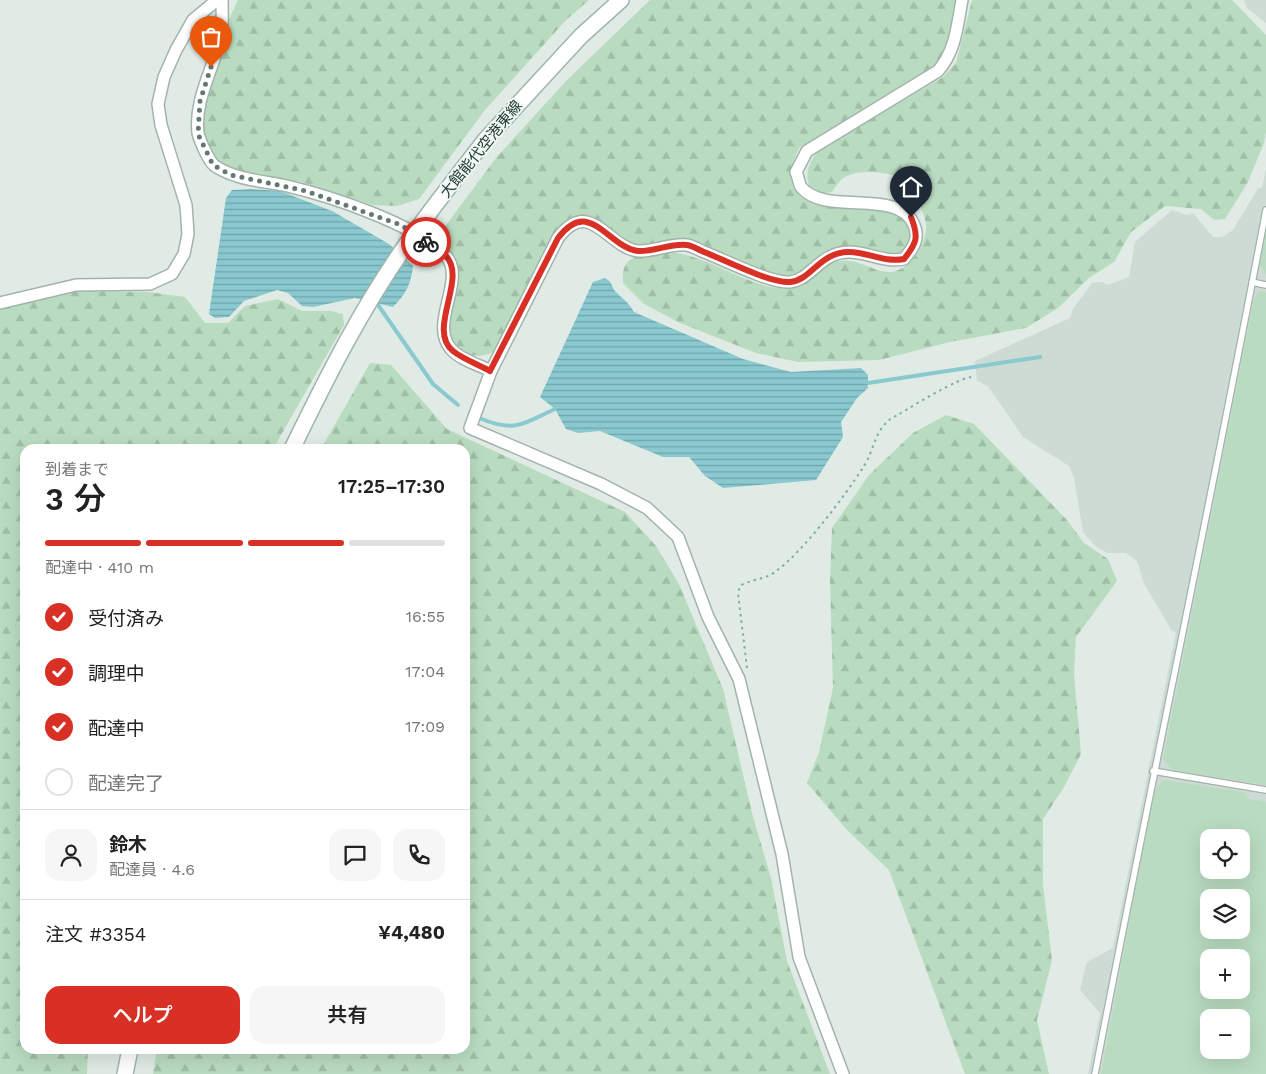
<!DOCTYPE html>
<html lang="ja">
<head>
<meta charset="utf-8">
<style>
  body { margin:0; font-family:"Work Sans","Noto Sans JP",sans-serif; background:#f6f6f6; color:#222; height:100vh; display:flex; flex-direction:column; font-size:19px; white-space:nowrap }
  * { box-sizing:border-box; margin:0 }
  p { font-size:16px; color:#767676 }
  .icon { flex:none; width:28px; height:28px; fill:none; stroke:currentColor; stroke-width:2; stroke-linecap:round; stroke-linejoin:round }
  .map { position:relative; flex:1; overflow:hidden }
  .details { position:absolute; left:20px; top:444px; width:450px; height:610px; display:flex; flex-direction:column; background:#fff; border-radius:15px; box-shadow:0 5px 20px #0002 }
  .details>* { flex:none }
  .controls { position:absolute; left:1200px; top:829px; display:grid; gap:10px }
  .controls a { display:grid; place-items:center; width:50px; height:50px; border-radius:10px; background:#fff; box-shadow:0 5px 20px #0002; font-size:25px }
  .pin { position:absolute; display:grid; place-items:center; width:42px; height:42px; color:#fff; margin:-51px -21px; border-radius:50% 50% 50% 0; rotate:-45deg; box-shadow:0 0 5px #0007 }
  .pin .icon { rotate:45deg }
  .courier { position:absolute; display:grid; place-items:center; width:50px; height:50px; margin:-25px; border:4px solid #d93025; border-radius:50%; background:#fff; color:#222; box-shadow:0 1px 6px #0007 }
  .headline em { font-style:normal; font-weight:600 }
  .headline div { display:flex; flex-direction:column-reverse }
  .headline { display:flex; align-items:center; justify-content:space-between; height:85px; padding:0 25px }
  h1 { font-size:32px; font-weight:600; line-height:38px }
  .bar { display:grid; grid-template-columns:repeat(4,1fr); gap:8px 5px; align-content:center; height:60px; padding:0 25px }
  .bar i { height:6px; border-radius:4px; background:#e0e0e0 }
  .bar .on { background:#d93025 }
  .bar p { grid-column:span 4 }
  .line { display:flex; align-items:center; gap:12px; padding:0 25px; border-top:1px solid #e0e0e0 }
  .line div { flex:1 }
  .round { display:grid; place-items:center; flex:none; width:52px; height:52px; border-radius:15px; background:#f6f6f6 }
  ol { padding:0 25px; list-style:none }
  li { display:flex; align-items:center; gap:15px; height:55px }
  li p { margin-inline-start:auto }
  li .icon { padding:5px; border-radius:50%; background:#d93025; color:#fff; stroke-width:4 }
  li:last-child { color:#767676 }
  li i { width:28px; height:28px; border:2px solid #e0e0e0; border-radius:50% }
  .primary-button { display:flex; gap:10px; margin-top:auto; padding:10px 25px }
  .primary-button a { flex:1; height:58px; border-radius:15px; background:#d93025; color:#fff; font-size:20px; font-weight:600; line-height:58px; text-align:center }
  .primary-button a+a { background:#f6f6f6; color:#222 }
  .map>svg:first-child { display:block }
  .built { fill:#cedad4; fill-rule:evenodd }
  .grass { fill:#b9dcc0; fill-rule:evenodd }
  .forest { fill:url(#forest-firs) }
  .water { fill:url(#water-rules) }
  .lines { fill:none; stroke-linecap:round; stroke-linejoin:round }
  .stream { stroke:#89c9cf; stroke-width:4 }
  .lane-casing { stroke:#a3b3ac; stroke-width:8 }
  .street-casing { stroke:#a3b3ac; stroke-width:14 }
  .secondary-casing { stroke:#9fb6ac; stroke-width:18 }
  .path { stroke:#81ae9d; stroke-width:2; stroke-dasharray:2.5 4; stroke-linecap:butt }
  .lane { stroke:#fff; stroke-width:5.5 }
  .street { stroke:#fff; stroke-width:11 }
  .secondary { stroke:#fff; stroke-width:15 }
  .secondary-bridge-casing { stroke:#9fb6ac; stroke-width:18; stroke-linecap:butt }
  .secondary-bridge { stroke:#fff; stroke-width:15 }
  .done { stroke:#647971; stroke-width:5; stroke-dasharray:0 9 }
  .route { stroke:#d93025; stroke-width:6 }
  .labels { text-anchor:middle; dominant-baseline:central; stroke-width:4; stroke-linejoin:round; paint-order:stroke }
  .street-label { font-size:15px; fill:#213b32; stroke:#f0f7f3 }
</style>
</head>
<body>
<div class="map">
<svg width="1266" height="1074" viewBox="0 0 1266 1074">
  <defs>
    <pattern id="forest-firs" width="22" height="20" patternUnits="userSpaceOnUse" patternTransform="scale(1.25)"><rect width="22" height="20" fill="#b9dcc0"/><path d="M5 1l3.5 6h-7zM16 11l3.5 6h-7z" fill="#9fbea5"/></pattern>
    <pattern id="water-rules" width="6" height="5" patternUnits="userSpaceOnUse" patternTransform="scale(1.25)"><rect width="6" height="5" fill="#89c9cf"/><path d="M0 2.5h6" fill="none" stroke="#70a4a9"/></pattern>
  </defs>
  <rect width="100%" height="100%" fill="#e0ebe5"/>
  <g class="built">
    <polygon points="1244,0 1266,0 1266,23 1247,8"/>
    <path d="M 1266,169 L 1266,1074 L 1088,1074 L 1100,1013 L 1080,990 L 1087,962 L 1113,948 L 1176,632 L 1171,630 L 1144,583 L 1137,561 L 1126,553 L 1107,553 L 1095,546 L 1083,532 L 1074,478 L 1069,466 L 1023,437 L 988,386 L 977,381 L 975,361 L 1070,318 L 1073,309 L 1092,283 L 1102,282 L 1108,285 L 1129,277 L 1135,242 L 1172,210 L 1187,215 L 1193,213 L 1213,237 L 1222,237 L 1233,230 L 1258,188 L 1262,188 ZM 1209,838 L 1241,838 L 1241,870 L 1209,870 ZM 1209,898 L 1241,898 L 1241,930 L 1209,930 ZM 1209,958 L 1241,958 L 1241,990 L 1209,990 ZM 1209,1018 L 1241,1018 L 1241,1050 L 1209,1050 Z"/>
  </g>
  <g class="grass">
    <polygon points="1266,229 1266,274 1259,265"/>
    <polygon points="1259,292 1266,292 1266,785 1173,770 1163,759 1254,299"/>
    <path d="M 1163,780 L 1244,792 L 1249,799 L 1266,802 L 1266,1074 L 1101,1074 L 1153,793 ZM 1209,838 L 1241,838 L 1241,870 L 1209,870 ZM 1209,898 L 1241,898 L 1241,930 L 1209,930 ZM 1209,958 L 1241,958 L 1241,990 L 1209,990 ZM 1209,1018 L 1241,1018 L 1241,1050 L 1209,1050 Z"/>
  </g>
  <g class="forest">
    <polygon points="238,0 589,0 566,20 485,110 419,199 397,206 373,205 301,182 235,171 216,159 204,134 204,104 223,48 229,19"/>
    <path d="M 650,0 L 956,0 L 946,51 L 935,65 L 799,148 L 791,167 L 792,184 L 802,197 L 817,202 L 891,212 L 909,223 C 911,238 909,246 897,257 C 873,252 846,243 823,254 C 809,260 802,278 785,277 C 755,276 718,249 689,241 C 674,237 655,246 640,245 C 605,242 608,202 562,225 L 494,352 C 484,356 474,358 464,352 C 435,333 458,295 456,268 C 455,257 448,249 439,243 L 437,237 L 496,158 L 567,80 Z"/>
    <path d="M 972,0 L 1232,0 L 1266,35 L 1266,132 L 1264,143 L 1248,182 L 1225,219 L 1214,220 L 1201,209 L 1165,206 L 1131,232 L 1114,262 L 1089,278 L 1058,308 L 1026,328 L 950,342 L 879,360 L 798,362 L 756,353 L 680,323 L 644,304 L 623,283 C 622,270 624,261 637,256 C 683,238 728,278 771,287 C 809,294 810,270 836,262 C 854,256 869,270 887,272 C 908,274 928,244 926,224 C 925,212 912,191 907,179 C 889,173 859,167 842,179 C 838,182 835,188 832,192 L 823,193 L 810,187 C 803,171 811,159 821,148 L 943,77 L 956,63 Z"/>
    <polygon points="76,291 147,292 185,297 205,323 228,323 245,306 278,299 302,311 331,311 343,314 344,325 273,449 25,449 25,1049 88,1049 87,1074 0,1074 0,309 27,299"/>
    <polygon points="370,363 391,365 447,429 625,512 656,546 679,584 723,689 752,813 771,878 787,961 830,1074 153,1074 157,1049 465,1049 465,449 321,449"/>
    <polygon points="946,415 974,424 1066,519 1084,543 1108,559 1117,581 1076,637 1074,674 1081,754 1063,789 1043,819 1043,885 1052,960 1037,1020 1049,1074 965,1074 889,870 847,830 807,783 819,752 833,688 830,582 832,528 869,475 913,433"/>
  </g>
  <g class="water">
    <path d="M 251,189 L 280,191 L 332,211 L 389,244 L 413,266 C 411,284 406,294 393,307 L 355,298 L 313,307 L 302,306 L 288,293 L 277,290 L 244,301 L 229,317 L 215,318 L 209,314 L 226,198 L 232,190 Z"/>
    <path d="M 605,278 C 614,283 611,288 617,293 C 625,301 628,302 634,312 L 743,359 L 791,372 L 861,368 L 868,375 L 868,388 L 857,398 L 841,422 L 843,437 L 816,480 L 723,488 L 705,476 L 689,457 L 663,457 L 600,431 L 578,433 L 566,429 L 555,409 L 540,397 L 593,282 Z"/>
  </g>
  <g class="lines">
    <g class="stream">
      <polyline points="376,302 433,384 458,405"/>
      <polyline points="868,383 1040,357"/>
      <path d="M 479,418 C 515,433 522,424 555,409"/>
    </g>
    <g class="lane-casing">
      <g id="lane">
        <polyline points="1252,282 1266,285"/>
        <polyline points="1153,771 1266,790"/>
        <path d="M 1095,1074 C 1150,786 1212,498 1266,210"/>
      </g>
    </g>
    <g class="street-casing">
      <g id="street">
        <path d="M 222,0 C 222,11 223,23 221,34 C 215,67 194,98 198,133 C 200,141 209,162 215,166 C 236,180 264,181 287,186 C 330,196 415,224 445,255 C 468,278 428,323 451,349 C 459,359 479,365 491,371"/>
        <polyline points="0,303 76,285 150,284 172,274 184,254 188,234 186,205 161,125 158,104 164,77 176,50 193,20 217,0"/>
        <path d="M 843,1074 L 799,957 L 782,854 L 739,679 L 708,617 L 678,537 L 647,508 L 601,484 L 470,428 L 491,371 L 558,238 C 590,196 607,247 638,251 C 654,252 671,243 687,245 C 693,246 699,250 704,252 C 725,260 769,283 790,282 C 811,280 820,252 849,252 C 868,252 884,263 904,259 C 913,248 920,239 914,225 C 899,187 825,217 801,187 C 799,184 798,176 796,172 L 807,151 L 938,71 C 956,50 957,26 962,0"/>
      </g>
    </g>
    <g class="secondary-casing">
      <g id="secondary">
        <polyline points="486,139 581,36 621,0"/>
        <polyline points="125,1074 130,1049"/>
      </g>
    </g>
    <path class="path" d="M 747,668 L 738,593 L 740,586 C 751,579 764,580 775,572 C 803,552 845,496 864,466 C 874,450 874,433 889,420 C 903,412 962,375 973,377"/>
    <use href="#lane" class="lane"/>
    <use href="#street" class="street"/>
    <use href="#secondary" class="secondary"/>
    <g class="secondary-bridge-casing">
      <path id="secondary-bridge" d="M 292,449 C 326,379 361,309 406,245 C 431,209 459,174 486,139"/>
    </g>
    <use href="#secondary-bridge" class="secondary-bridge"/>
  </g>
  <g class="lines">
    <polyline class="done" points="211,67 200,101 198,134 213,165 231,175 306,191 401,225 426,242"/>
    <path class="route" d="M 426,242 C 432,246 440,250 445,255 C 469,278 426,329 453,351 C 463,359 479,365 490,371 L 558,238 C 590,196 607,247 638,251 C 654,252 671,243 687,245 C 693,246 699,250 704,252 C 725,260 769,283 790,282 C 812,280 819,252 849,252 C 868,252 884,263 904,259 C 917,243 919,237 911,217"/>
  </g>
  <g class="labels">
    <g class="street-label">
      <text transform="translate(481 149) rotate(-51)">大館能代空港東線</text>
    </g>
  </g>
</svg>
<div class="controls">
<a><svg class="icon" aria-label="locate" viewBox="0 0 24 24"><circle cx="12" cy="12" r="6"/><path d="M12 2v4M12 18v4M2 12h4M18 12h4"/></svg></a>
<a><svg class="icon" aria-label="layers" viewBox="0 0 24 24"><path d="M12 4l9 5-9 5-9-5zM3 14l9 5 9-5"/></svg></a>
<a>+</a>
<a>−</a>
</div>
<div class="pin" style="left:211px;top:67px;background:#ea580c"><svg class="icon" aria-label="bag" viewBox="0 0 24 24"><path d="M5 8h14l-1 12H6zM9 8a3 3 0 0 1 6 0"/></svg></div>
<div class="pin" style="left:911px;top:217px;background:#1f2937"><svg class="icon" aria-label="home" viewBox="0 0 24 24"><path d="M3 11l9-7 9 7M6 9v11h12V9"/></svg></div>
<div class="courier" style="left:426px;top:242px"><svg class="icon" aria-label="bike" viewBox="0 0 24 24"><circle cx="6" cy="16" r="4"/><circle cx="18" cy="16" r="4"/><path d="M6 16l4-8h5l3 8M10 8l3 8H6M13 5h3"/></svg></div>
<section class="details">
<div class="headline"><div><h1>3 分</h1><p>到着まで</p></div><em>17:25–17:30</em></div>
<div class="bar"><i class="on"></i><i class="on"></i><i class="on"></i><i></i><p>配達中 · 410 m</p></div>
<ol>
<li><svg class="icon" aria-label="check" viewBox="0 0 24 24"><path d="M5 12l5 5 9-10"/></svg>受付済み<p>16:55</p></li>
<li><svg class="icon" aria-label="check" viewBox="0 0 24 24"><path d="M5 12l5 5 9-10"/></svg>調理中<p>17:04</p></li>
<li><svg class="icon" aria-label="check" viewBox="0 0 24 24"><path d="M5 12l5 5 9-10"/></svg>配達中<p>17:09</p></li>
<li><i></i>配達完了</li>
</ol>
<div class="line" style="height:90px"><a class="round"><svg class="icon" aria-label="person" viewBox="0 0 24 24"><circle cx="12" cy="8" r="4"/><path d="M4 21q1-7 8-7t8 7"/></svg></a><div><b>鈴木</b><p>配達員 · 4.6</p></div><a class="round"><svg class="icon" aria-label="chat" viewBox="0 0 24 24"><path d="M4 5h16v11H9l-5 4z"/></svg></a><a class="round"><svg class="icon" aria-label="phone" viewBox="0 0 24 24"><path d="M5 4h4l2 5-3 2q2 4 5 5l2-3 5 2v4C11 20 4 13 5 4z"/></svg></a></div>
<div class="line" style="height:65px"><div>注文 #3354</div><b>¥4,480</b></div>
<div class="primary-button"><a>ヘルプ</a><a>共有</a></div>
</section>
</div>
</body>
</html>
